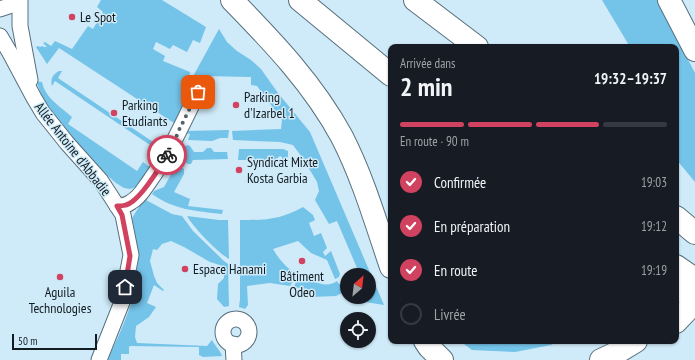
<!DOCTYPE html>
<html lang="fr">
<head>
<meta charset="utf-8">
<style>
  body { margin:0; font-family:"PT Sans Narrow",sans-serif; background:#242831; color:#f1f3f6; height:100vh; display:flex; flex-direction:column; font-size:15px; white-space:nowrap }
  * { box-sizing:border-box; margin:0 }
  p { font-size:13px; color:#9ea1a6 }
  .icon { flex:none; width:22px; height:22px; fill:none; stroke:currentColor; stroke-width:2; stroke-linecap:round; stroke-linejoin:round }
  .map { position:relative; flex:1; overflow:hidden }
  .sheet { position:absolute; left:388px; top:44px; width:291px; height:300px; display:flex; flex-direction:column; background:#171b24; border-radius:8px; box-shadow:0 1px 3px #0004 }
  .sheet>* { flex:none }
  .needle { width:26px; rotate:28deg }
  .controls { position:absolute; left:340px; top:268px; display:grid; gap:8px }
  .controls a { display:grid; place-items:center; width:36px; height:36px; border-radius:50%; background:#171b24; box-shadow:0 1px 3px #0004; font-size:20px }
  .scale { position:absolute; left:12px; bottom:10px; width:85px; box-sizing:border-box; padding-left:4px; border:2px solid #121c21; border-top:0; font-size:11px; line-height:14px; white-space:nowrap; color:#121c21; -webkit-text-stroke:3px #cfeaf8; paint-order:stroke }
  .pin { position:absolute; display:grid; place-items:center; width:34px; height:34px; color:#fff; margin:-17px; border-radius:8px; box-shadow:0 2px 6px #0006 }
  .courier { position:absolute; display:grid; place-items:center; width:40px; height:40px; margin:-20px; border:3px solid #d14160; border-radius:50%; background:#fff; color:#222; box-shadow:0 1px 5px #0007 }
  .headline em { font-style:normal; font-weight:600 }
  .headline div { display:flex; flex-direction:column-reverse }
  .headline { display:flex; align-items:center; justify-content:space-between; height:68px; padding:0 12px }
  h1 { font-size:26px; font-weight:600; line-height:30px }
  .bar { display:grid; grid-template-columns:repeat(4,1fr); gap:6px 4px; align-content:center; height:48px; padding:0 12px }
  .bar i { height:5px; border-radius:3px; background:#363941 }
  .bar .current { background:#d14160 }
  .bar p { grid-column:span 4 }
  ol { padding:0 12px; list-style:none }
  li { display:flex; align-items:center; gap:12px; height:44px }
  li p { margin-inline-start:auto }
  li .icon { padding:4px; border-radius:50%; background:#d14160; color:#fff; stroke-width:4 }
  li:last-child { color:#9ea1a6 }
  li i { width:22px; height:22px; border:2px solid #363941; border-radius:50% }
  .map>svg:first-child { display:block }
  .green { fill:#74c3e9 }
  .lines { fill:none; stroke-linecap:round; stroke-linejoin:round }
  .minor-casing { stroke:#58707d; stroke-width:17 }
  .highway-casing { stroke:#58707d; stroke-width:24 }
  .minor { stroke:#fff; stroke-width:15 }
  .highway { stroke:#fff; stroke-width:22 }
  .done { stroke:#54646c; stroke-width:4; stroke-dasharray:0 7.2 }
  .route { stroke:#d14160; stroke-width:5 }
  .poi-dot { fill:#d14160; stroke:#cfeaf8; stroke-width:1.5 }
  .labels { text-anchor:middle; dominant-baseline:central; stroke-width:3; stroke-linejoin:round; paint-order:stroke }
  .poi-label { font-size:14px; fill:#121c21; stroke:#cfeaf8; text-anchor:start }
  .street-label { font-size:14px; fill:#121c21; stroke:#cfeaf8 }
</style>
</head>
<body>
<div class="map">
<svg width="695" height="360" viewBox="0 0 695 360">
  <rect width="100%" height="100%" fill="#cfeaf8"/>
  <g class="green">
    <polygon points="101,0 162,0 206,27 200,43 193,40 187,52 173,45 170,49 156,42 153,49 165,56 163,61 190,72 189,77 191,80 219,29 227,42 237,51 251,60 261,69 278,93 310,132 384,305 365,302 365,297 369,297 369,275 360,275 337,221 329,224 315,200 319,191 317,182 304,160 293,145 280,142 233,140 232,131 281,129 282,120 257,86 251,85 251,77 203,76 203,85 198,85 177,125 59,48 47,64 36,47 38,46 40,47 42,46 44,47 47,47 43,43 45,42 51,46 55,41 72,49 88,26 93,29 103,12 97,7"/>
    <polygon points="602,0 657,0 695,73 695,182 676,159 676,47 630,47"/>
    <path d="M 59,71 L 62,71 L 58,78 L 159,146 L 163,139 L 166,141 L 154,160 L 151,157 L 156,149 L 55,81 L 52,86 C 50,79 53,74 59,71 Z"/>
    <path d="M 36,81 L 42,82 C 45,98 61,107 72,117 L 68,124 L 137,171 L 143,162 L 151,168 L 141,185 L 130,189 L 124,188 L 116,183 L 108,176 L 75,142 L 47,108 Z"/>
    <polygon points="229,130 228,138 220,138 212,141 188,140 190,134 185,133 185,131"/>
    <polygon points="188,145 190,146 194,152 203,152 207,148 211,148 214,152 227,152 228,159 193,160 191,164 188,164 177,155 180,148"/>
    <polygon points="239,149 283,149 288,151 288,157 282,159 282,157 280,156 275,160 238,160"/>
    <path d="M 174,162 L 184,169 L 184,174 L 174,192 L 190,199 L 188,206 L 223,210 L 222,214 C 196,211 174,210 152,194 L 154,191 L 164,187 L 173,171 L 172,166 Z"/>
    <path d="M 144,199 L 172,214 L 182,216 L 193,231 L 224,261 L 228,264 L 229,306 L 224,307 L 217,299 L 218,284 L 224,278 L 223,266 L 210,262 L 184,247 L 171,241 L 162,244 L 157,250 L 153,249 L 150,261 L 154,276 L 157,283 L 164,290 L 163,291 L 154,285 L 147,303 L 156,307 L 149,317 L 136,326 L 135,337 L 137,343 L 207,346 L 212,340 C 215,346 220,350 222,356 L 203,357 L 199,355 L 199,347 L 130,346 L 129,347 L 129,354 L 121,354 L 121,360 L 107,360 C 116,342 125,323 131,303 C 140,277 138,245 132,218 Z"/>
    <path d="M 303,207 L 313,215 L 315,220 L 309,223 L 314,236 L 321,233 L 327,248 L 323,252 L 325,256 L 331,251 L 340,274 L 339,277 L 335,279 L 327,260 L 311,253 L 298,241 L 273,249 C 279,260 287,268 297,275 L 290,286 L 270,283 L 247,286 L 248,305 L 245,309 L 239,307 L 240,299 L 240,220 C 265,220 280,220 303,207 Z"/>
    <path d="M 187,216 L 219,220 L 228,220 L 229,259 C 217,252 194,228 187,216 Z"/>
    <path d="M 301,276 C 310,281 328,289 337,281 L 339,284 L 342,284 L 344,288 L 342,293 L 336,296 L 311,297 L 307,296 L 306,294 L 307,289 L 294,287 L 295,284 Z"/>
    <polygon points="460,341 559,341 551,345 515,352 472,350"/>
  </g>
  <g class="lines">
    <g class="minor-casing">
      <g id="minor">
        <polyline points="20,0 20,26 30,80"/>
        <polyline points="0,9 12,5 17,0"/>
        <polyline points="0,36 10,53 34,98 43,113 67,143 101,181 123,215 131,255 122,302 99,360"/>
        <path d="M 117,206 C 122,206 126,206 131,202 C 139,198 144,189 149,182 C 169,154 183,123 198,92"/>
        <circle cx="236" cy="332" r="13"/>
        <polyline points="233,344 234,360"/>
      </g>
    </g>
    <g class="highway-casing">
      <g id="highway">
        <path d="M 232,0 C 273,42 314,85 342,137 C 363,178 376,223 391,267"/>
        <polyline points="300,0 391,75"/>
        <polyline points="415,0 477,47"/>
        <polyline points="669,0 695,50"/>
        <polyline points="676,217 695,233"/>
        <polyline points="676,266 695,279"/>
        <polyline points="676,288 695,298"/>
        <polyline points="676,322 693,304"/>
        <polyline points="425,341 429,347 442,360"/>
        <polyline points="601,360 618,352 636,341"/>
      </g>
    </g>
    <use href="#minor" class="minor"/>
    <use href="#highway" class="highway"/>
  </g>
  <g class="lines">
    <polyline class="done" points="167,155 175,140 179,130 198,92"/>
    <path class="route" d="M 125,287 L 130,256 L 122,215 L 117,206 C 120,206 123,206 126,205 C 140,201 160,167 167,155"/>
  </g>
  <g class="poi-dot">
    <circle cx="72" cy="17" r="4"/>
    <circle cx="236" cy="105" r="4"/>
    <circle cx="114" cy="113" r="4"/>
    <circle cx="239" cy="170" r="4"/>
    <circle cx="302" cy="261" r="4"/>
    <circle cx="185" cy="269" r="4"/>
    <circle cx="60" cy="277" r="4"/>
  </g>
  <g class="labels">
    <g class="poi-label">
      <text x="80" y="17">Le Spot</text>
      <text x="244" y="97">Parking<tspan x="244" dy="16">d'Izarbel 1</tspan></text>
      <text x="122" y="105">Parking<tspan x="122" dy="16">Etudiants</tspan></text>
      <text x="247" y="162">Syndicat Mixte<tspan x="247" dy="16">Kosta Garbia</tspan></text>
      <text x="193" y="269">Espace Hanami</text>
      <text x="302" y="276" text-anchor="middle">Bâtiment<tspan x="302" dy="16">Odeo</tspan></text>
      <text x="60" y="292" text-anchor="middle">Aguila<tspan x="60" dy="16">Technologies</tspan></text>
    </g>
    <g class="street-label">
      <text transform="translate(73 149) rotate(52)">Allée Antoine d'Abbadie</text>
    </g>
  </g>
</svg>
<div class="controls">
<a><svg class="needle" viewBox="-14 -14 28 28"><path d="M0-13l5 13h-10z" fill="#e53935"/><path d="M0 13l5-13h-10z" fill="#9ea1a6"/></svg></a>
<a><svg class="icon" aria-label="locate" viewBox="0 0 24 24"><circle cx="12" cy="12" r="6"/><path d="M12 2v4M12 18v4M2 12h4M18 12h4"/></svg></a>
</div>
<div class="scale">50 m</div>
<div class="pin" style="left:198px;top:92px;background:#ea580c"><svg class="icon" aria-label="bag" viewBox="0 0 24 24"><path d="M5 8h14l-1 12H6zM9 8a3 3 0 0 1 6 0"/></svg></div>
<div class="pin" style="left:125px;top:287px;background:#1f2937"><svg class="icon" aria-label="home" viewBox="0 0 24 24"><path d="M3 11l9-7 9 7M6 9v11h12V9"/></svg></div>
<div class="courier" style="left:167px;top:155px"><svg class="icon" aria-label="bike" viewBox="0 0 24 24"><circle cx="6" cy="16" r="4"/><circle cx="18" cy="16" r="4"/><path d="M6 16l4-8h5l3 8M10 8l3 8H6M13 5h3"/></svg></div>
<section class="sheet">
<div class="headline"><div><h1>2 min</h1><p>Arrivée dans</p></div><em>19:32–19:37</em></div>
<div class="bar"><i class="current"></i><i class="current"></i><i class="current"></i><i></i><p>En route · 90 m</p></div>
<ol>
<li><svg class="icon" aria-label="check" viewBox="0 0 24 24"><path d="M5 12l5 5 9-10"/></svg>Confirmée<p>19:03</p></li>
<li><svg class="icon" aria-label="check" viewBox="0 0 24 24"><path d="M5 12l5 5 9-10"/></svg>En préparation<p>19:12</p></li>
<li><svg class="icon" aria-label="check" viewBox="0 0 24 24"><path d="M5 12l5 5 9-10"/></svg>En route<p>19:19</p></li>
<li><i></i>Livrée</li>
</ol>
</section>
</div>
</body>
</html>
